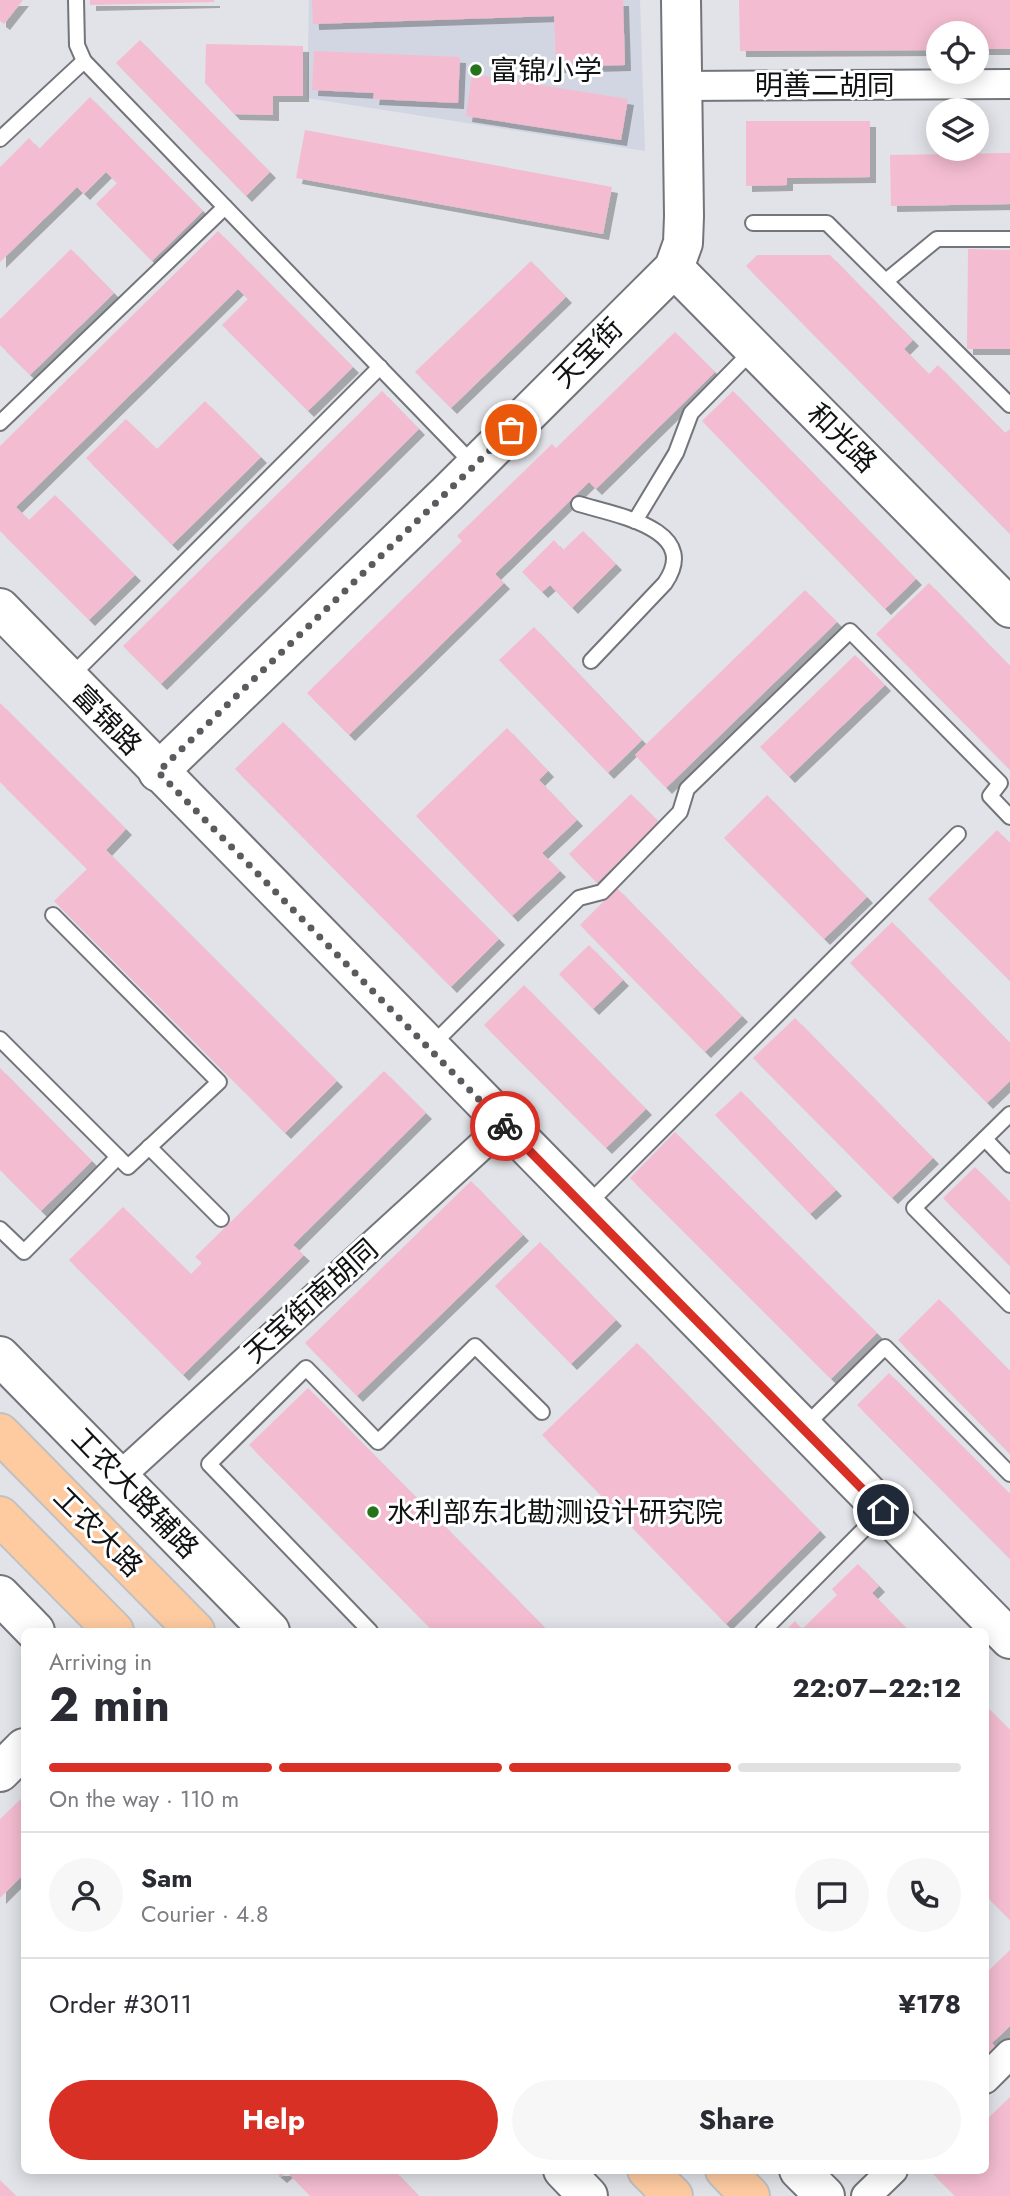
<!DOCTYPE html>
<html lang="en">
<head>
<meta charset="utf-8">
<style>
  body { margin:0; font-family:Jost,"Noto Sans SC",sans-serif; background:#f7f7f7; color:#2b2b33; height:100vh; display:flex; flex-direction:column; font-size:26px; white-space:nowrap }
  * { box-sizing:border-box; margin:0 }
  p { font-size:23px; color:#7c7c81 }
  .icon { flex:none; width:38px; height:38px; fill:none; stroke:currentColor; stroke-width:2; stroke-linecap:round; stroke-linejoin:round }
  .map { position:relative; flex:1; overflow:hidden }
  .side { position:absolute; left:21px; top:1628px; width:968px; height:546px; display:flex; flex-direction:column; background:#fff; border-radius:10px; box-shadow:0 4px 18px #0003 }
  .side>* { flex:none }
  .tools { position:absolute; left:926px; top:21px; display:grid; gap:14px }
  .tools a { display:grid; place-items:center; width:63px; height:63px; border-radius:50%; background:#fff; box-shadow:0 4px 18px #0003; font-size:35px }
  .pin { position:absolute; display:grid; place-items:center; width:60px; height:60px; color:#fff; margin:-30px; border:4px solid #fff; border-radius:50%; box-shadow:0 2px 7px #0007 }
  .courier { position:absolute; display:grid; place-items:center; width:70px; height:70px; margin:-35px; border:5px solid #d93025; border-radius:50%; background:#fff; color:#222; box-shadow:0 2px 9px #0007 }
  .headline em { font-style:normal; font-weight:700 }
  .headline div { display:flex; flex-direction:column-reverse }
  .headline { display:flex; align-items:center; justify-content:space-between; height:119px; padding:0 28px }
  h1 { font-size:46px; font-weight:700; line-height:52px }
  .bar { display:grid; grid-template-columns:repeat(4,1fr); gap:10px 7px; align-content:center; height:84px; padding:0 28px }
  .bar i { height:9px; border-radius:5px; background:#e1e1e2 }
  .bar .selected { background:#d93025 }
  .bar p { grid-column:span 4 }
  .line { display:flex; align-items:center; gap:18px; padding:0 28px; border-top:2px solid #e1e1e2 }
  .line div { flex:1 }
  .round { display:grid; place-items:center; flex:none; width:74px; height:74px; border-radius:37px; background:#f7f7f7 }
  .cta { display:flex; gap:14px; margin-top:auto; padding:14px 28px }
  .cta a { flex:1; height:80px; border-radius:42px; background:#d93025; color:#fff; font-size:28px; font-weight:700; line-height:80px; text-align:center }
  .cta a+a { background:#f7f7f7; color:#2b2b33 }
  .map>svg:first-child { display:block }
  .built { fill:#d2d6e2 }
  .building { fill:#f4bcd0; filter:url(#shadow) }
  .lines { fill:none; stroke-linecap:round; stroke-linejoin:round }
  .lane-casing { stroke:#73757a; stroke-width:18 }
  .street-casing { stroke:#73757a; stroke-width:32 }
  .secondary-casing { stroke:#73757a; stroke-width:42 }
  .primary-casing { stroke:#c1c1c2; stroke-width:42 }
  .lane { stroke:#fff; stroke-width:14 }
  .street { stroke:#fff; stroke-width:28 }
  .secondary { stroke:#fff; stroke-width:38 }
  .primary { stroke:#fecba1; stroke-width:38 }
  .done { stroke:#5a5b5e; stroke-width:7; stroke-dasharray:0 12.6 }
  .route { stroke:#d93025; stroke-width:9 }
  .poi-dot { fill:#25731a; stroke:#fff; stroke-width:2.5 }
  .labels { text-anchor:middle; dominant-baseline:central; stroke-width:6; stroke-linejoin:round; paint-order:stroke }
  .poi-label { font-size:28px; fill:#111213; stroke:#fff; text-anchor:start }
  .street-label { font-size:28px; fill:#111213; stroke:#fff }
</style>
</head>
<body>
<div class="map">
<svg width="1010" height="2196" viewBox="0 0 1010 2196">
  <defs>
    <filter id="shadow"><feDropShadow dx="6" dy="6" stdDeviation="0" flood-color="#0004"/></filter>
  </defs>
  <rect width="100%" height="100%" fill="#e1e3e8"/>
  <polygon class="built" points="309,0 640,0 645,151 307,98"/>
  <g class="building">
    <polygon points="0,0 23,0 4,24 0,21"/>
    <polygon points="90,0 214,0 214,2 90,5"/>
    <polygon points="312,0 623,0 625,65 556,67 554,16 313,24"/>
    <polygon points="739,0 1010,0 1010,49 976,49 976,33 938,33 938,50 740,51"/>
    <polygon points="140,40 270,172 246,196 116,63"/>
    <polygon points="206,44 303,46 303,96 273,96 273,115 234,114 205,83"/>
    <polygon points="314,51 460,57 458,103 373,99 374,93 312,90"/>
    <polygon points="472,74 628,99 621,140 466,116"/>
    <polygon points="90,97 203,211 152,261 96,204 117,183 106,172 84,194 77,187 0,262 0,167 29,138 39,149"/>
    <polygon points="746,121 870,121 870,177 787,178 787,185 746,186"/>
    <polygon points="305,130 612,187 603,234 296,178"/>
    <polygon points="1010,153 1010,204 891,206 890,155"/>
    <polygon points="218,231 353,367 308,411 222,325 248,299 238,289 16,507 29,520 55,495 135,575 89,620 0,531 0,446"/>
    <polygon points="71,249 114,293 30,375 0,345 0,319"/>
    <polygon points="968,249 1010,250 1010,349 967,349"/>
    <polygon points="757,255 830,255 913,340 904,349 929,374 938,365 1005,433 1010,429 1010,534 746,266"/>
    <polygon points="531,261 566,297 451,408 415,372"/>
    <polygon points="675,332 715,372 596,489 589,482 495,574 504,583 349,735 307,693 462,541 457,536 552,444 556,448"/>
    <polygon points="382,391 419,429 161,684 123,646"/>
    <polygon points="733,391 916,579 885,609 702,421"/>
    <polygon points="205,401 261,457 172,545 86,458 126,419 157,449"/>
    <polygon points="583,531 616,564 572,608 550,585 542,592 522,572 554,540 563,550"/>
    <polygon points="929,583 1010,666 1010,770 876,634"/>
    <polygon points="805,590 837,622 666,788 635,755"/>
    <polygon points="534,627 642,740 608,773 499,660"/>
    <polygon points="855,655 885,685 789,777 760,747"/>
    <polygon points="0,703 126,829 106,850 337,1081 285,1133 54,901 87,869 0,782"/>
    <polygon points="283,722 499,939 451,987 235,769"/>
    <polygon points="507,728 548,771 539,780 577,820 542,853 560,871 512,916 416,816"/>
    <polygon points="631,794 659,822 597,883 569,854"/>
    <polygon points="767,795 867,897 824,939 724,838"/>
    <polygon points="997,830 1010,843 1010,981 928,899"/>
    <polygon points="617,888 742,1016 705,1052 580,925"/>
    <polygon points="892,922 1010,1043 1010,1081 987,1103 850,963"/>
    <polygon points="589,945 623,980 593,1009 559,974"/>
    <polygon points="524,985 646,1109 606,1148 484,1025"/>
    <polygon points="795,1018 933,1158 892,1198 753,1058"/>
    <polygon points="0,1068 92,1161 41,1211 0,1170"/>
    <polygon points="384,1071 426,1113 293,1245 304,1255 183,1375 69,1260 123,1207 191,1274 202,1263 195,1257"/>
    <polygon points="741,1091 836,1190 810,1214 715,1115"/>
    <polygon points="675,1132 877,1333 831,1379 630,1178"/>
    <polygon points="975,1167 1010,1202 1010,1266 943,1198"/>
    <polygon points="471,1181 523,1235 357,1396 305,1343"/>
    <polygon points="540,1242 616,1320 571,1364 495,1286"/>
    <polygon points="939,1299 1010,1371 1010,1454 898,1340"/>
    <polygon points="637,1343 820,1531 726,1624 542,1435"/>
    <polygon points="889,1373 1010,1494 1010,1559 857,1405"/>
    <polygon points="308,1388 496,1578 548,1631 433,1631 249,1445"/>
    <polygon points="858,1564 879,1586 872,1593 909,1631 785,1631 795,1621 802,1629 837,1595 832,1589"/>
    <polygon points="985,1705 1010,1730 1010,1920 985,1895"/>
    <polygon points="24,1796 24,1874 0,1898 0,1819"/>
    <polygon points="1010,1950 1010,2026 992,2043 996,2048 985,2058 985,1974"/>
    <polygon points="1010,2097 1010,2196 955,2196 932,2173 935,2170 985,2170 985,2121"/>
    <polygon points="273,2170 394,2170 419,2196 310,2196 287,2172 281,2177"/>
    <polygon points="0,2180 16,2196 0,2196"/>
  </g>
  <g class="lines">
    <g class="lane-casing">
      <g id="lane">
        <polyline points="76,0 77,45 84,61 474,465"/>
        <polyline points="0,139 84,61"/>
        <polyline points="753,223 827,223 1010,405"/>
        <polyline points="886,281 937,239 1010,239"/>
        <polyline points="0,423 225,207"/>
        <path d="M 579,504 C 615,515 702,529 665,583 L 591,661"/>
        <polyline points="635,521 676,453 691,413 753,350"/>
        <polyline points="69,678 380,367"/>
        <polyline points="53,915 219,1082 128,1167 118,1157"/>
        <polyline points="0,1039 118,1157 24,1252 0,1229"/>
        <polyline points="432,1045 579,898 602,892 680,812 687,789 850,631 1000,783 990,796 1010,817"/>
        <polyline points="1010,1114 914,1208 1010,1305"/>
        <polyline points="985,1139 1010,1165"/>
        <polyline points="149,1147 221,1219"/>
        <polyline points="586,1206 958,834"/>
        <polyline points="804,1427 885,1347 1010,1474"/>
        <polyline points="370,1631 209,1464 306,1368 378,1442 475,1346 542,1412"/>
        <polyline points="763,1631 882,1511"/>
      </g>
    </g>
    <g class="street-casing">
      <g id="street">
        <polyline points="682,86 1010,84"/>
        <polyline points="119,1477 504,1125"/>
        <polyline points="985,2079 1010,2054"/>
        <polyline points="866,2196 893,2170"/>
      </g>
    </g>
    <g class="secondary-casing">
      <g id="secondary">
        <polyline points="674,268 1010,608"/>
        <polyline points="0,608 1010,1639"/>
        <polyline points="158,772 448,493 674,268 683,243 684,216 681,0"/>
        <polyline points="0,1356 270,1631"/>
        <polyline points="0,1595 35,1631"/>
        <polyline points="0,1772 24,1748"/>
        <polyline points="563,2170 588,2196"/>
        <polyline points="799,2170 825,2196"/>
      </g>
    </g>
    <g class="primary-casing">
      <g id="primary">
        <polyline points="0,1433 195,1631"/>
        <polyline points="0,1516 114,1631"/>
        <polyline points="647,2170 673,2196"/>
        <polyline points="725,2170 750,2196"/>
      </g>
    </g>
    <use href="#lane" class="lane"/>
    <use href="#street" class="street"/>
    <use href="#secondary" class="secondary"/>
    <use href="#primary" class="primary"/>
  </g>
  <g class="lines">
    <polyline class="done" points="505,1126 158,772 511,430"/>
    <polyline class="route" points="505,1126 883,1510"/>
  </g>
  <g class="poi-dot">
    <circle cx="476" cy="70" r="7"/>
    <circle cx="373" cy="1512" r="7"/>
  </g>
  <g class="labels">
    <g class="poi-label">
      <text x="490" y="70">富锦小学</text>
      <text x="387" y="1512">水利部东北勘测设计研究院</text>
    </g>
    <g class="street-label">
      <text x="825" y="85">明善二胡同</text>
      <text transform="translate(588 353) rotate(-45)">天宝街</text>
      <text transform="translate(842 438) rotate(45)">和光路</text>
      <text transform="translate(107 720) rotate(46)">富锦路</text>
      <text transform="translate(311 1301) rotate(-42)">天宝街南胡同</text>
      <text transform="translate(135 1493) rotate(46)">工农大路辅路</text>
      <text transform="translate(98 1532) rotate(45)">工农大路</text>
    </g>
  </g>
</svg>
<div class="tools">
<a><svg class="icon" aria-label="locate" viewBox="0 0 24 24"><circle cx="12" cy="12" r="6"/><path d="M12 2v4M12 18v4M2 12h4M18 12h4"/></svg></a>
<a><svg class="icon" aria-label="layers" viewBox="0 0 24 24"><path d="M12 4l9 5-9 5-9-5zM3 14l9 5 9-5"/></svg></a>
</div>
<div class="pin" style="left:511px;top:430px;background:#ea580c"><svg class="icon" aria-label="bag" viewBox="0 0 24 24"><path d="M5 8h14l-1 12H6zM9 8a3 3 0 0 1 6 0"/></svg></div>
<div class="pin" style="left:883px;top:1510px;background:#1f2937"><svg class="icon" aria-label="home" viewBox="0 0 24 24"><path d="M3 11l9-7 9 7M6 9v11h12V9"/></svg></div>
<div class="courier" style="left:505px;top:1126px"><svg class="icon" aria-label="bike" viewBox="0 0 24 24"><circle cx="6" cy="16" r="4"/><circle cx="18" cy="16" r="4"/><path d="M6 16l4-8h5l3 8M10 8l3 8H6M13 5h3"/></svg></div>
<section class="side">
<div class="headline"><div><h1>2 min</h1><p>Arriving in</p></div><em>22:07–22:12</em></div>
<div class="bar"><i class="selected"></i><i class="selected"></i><i class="selected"></i><i></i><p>On the way · 110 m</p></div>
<div class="line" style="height:126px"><a class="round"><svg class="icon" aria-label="person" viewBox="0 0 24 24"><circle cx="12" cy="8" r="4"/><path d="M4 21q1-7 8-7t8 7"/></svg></a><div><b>Sam</b><p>Courier · 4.8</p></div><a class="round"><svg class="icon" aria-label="chat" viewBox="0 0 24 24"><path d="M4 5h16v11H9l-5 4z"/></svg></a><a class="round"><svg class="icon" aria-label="phone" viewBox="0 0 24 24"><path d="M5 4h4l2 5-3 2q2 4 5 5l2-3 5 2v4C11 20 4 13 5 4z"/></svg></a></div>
<div class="line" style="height:91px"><div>Order #3011</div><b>¥178</b></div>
<div class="cta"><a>Help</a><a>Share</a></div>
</section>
</div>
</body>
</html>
